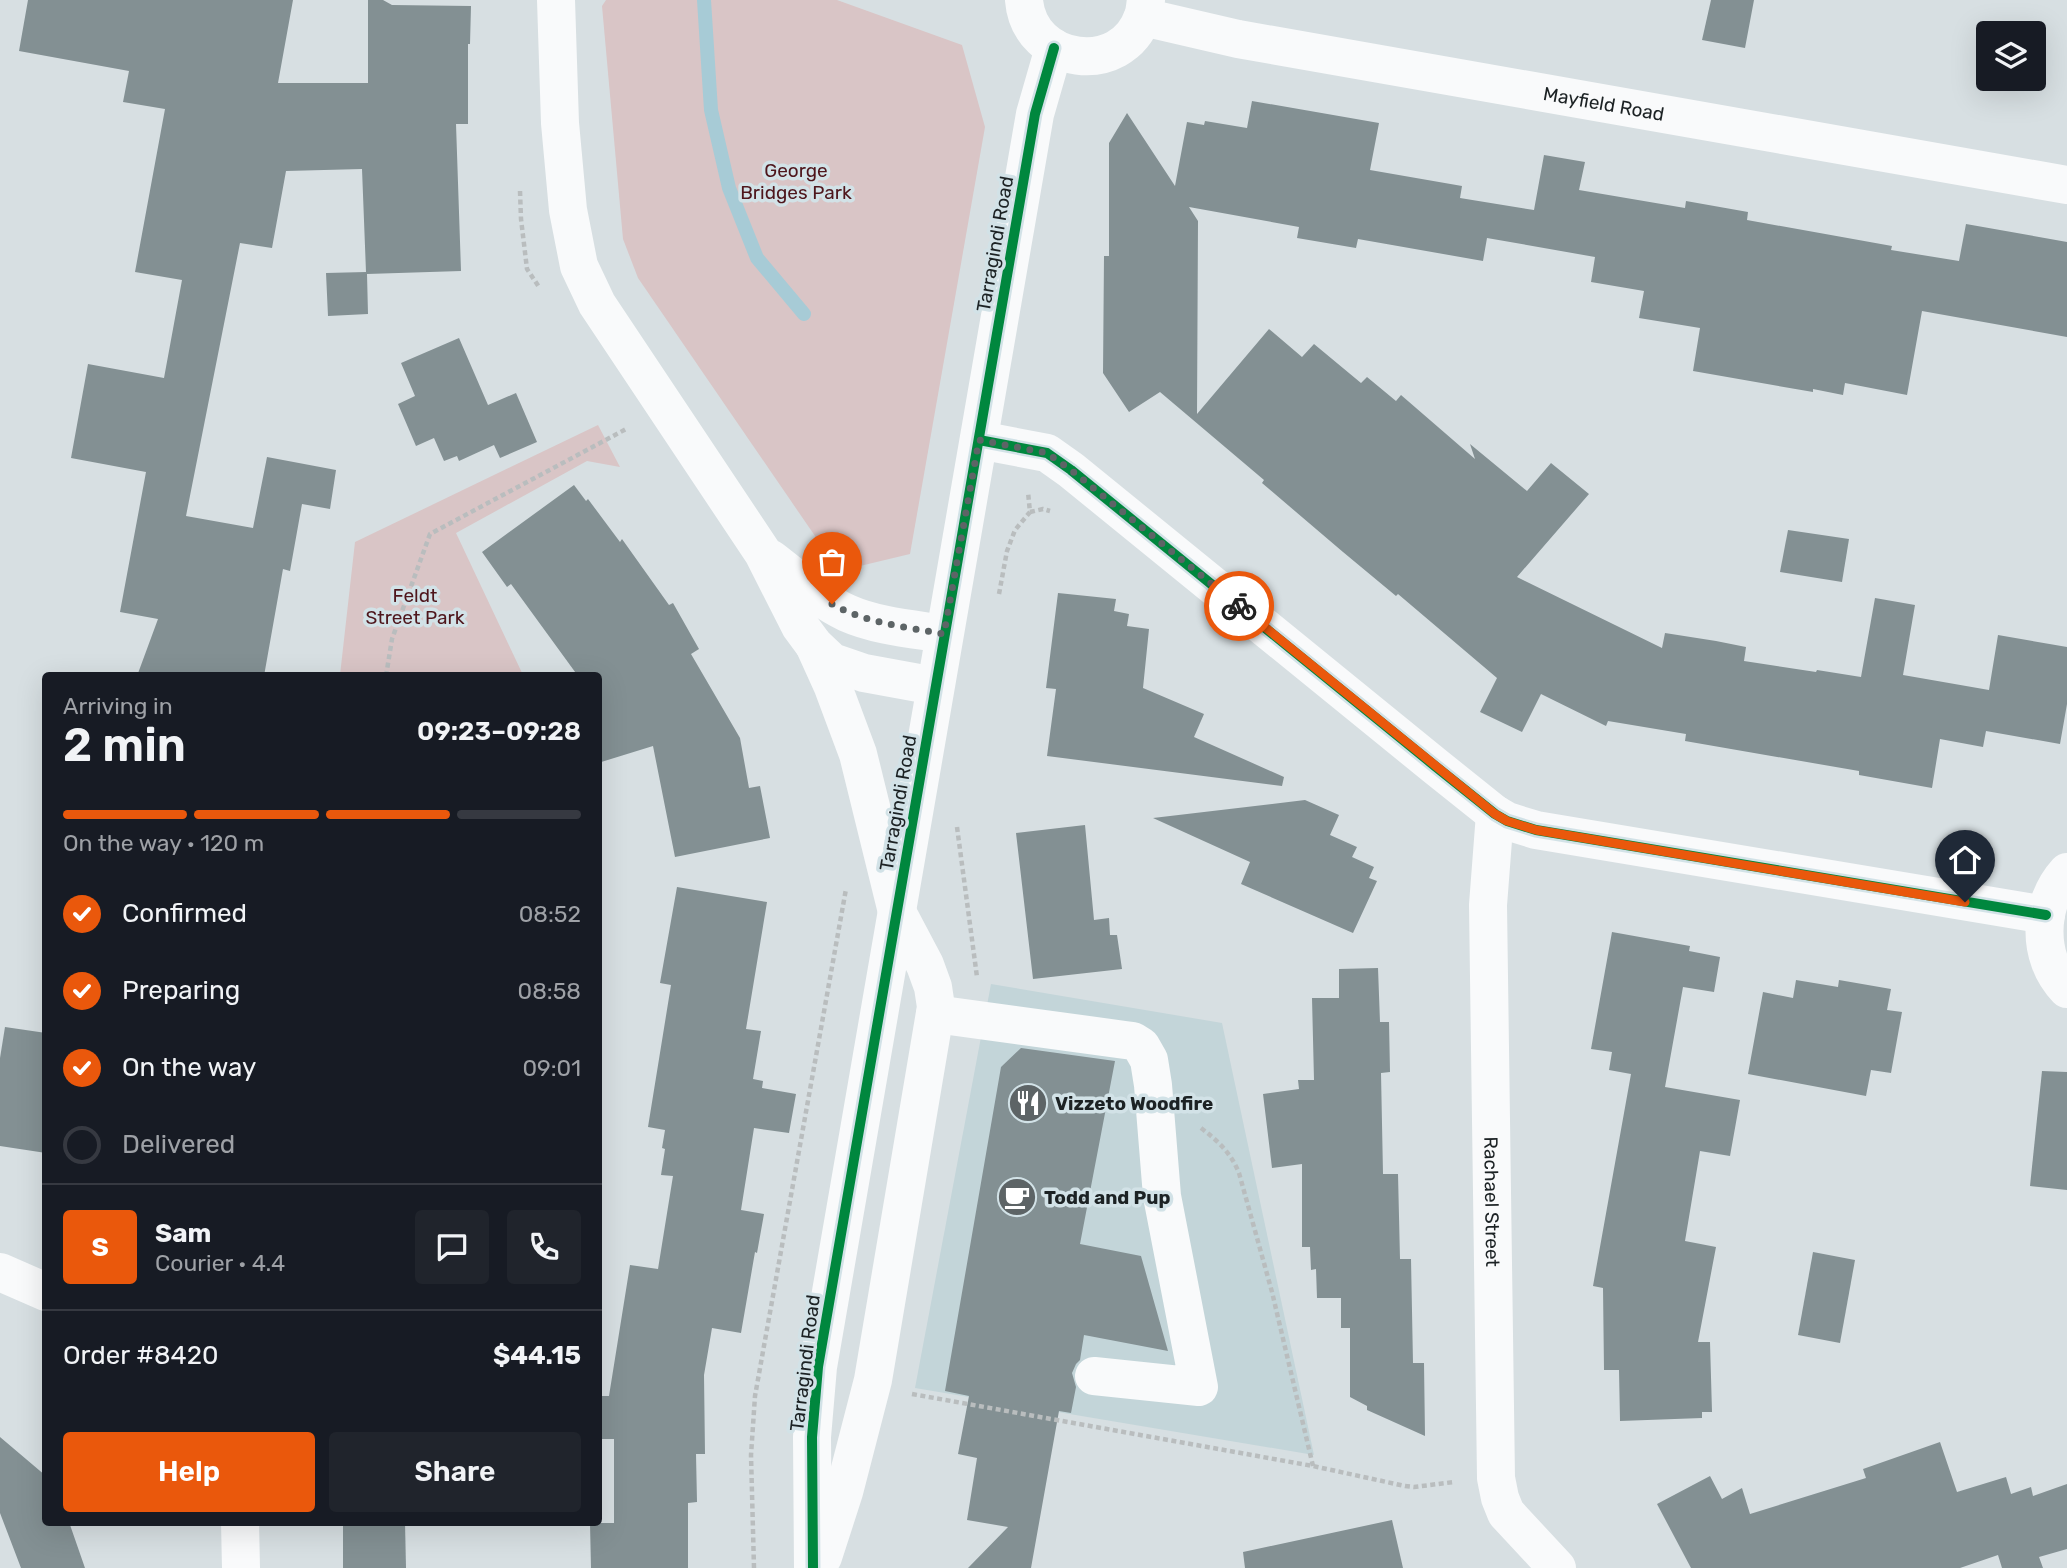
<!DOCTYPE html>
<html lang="en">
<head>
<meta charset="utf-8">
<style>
  body { margin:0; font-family:Rubik,sans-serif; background:#20242c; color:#f1f3f6; height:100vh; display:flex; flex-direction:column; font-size:26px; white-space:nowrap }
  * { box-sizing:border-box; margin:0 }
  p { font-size:23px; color:#9ea1a6 }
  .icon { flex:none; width:38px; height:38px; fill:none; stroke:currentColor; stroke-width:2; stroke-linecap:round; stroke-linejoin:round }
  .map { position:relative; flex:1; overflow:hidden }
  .drawer { position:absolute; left:42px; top:672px; width:560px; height:854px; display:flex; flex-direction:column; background:#171b24; border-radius:7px; box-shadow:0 7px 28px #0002 }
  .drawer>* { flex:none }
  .controls { position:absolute; left:1976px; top:21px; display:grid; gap:14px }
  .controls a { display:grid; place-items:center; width:70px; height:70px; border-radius:7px; background:#171b24; box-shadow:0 7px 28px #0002; font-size:35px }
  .pin { position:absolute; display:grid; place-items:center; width:60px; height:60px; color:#fff; margin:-72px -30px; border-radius:50% 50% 50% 0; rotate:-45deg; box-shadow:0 0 7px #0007 }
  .pin .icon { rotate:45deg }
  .courier { position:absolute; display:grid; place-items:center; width:70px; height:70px; margin:-35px; border:5px solid #ea580c; border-radius:50%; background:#fff; color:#222; box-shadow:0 2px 9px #0007 }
  .overview em { font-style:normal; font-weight:600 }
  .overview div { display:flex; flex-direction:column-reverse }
  .overview { display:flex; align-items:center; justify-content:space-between; height:119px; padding:0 21px }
  h1 { font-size:46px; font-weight:600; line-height:52px }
  .bar { display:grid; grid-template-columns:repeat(4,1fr); gap:10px 7px; align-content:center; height:84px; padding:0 21px }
  .bar i { height:9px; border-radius:5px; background:#363941 }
  .bar .selected { background:#ea580c }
  .bar p { grid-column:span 4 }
  .line { display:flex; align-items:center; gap:18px; padding:0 21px; border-top:2px solid #363941 }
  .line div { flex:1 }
  .round { display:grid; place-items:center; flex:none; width:74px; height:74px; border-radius:7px; background:#20242c }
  ol { padding:0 21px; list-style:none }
  li { display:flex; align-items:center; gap:21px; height:77px }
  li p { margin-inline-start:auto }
  li .icon { padding:7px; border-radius:50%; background:#ea580c; color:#fff; stroke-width:4 }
  li:last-child { color:#9ea1a6 }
  li i { width:38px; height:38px; border:4px solid #363941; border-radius:50% }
  .button { display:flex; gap:14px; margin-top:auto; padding:14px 21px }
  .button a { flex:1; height:80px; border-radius:7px; background:#ea580c; color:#fff; font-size:28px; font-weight:600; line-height:80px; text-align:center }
  .button a+a { background:#20242c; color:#f1f3f6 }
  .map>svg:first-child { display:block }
  .built { fill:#c3d5d9 }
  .green { fill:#d9c5c6 }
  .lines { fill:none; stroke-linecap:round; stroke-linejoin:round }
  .stream { stroke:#a7cbd6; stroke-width:14 }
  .building { fill:#839093 }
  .path { stroke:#b9bdbe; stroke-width:4.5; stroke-dasharray:5 3.5; stroke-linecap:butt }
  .minor { stroke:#f9fafb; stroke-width:38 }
  .cycleway-casing { stroke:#d2e2e7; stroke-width:15 }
  .cycleway { stroke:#00873e; stroke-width:10 }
  .done { stroke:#5d6466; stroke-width:7; stroke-dasharray:0 12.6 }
  .route { stroke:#ea580c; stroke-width:9 }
  .labels { text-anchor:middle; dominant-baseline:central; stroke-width:7; stroke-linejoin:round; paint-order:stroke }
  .street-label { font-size:19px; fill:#1c2224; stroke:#d2e2e7 }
  .park-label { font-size:19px; fill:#4e161c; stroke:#d2e2e7 }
  .poi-label { font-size:19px; font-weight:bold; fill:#1c2224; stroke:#d2e2e7; text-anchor:start }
</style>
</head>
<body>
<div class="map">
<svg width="2067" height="1568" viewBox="0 0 2067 1568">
  <rect width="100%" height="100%" fill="#d7dfe2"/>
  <polygon class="built" points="991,984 1222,1023 1314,1455 915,1388"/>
  <g class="green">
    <polygon points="606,0 837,0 962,45 985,127 910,554 839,571 638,278 623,239 602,6"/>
    <polygon points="598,425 620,467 587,461 456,533 523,675 340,675 355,542"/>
  </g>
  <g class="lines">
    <polyline class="stream" points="704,0 711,110 729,188 757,258 804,314"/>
  </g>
  <g class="building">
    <polygon points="28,0 293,0 278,83 368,83 368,0 383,0 392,5 471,6 470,44 468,44 468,124 456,124 461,271 367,274 368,314 328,316 326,273 366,272 362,169 286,171 272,248 240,243 186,516 253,528 267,457 336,470 330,509 302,504 290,571 283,569 264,676 137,676 158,619 120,612 146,472 71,458 88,364 164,378 182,280 135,272 165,109 123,102 129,71 19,51"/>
    <polygon points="1711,0 1754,0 1745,48 1702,40"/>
    <polygon points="1252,101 1379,123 1370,170 1462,186 1460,198 1534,210 1544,155 1585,162 1579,190 1685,208 1686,201 1748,212 1747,220 1892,246 1891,250 1959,261 1966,224 2067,242 2067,337 1922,311 1907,395 1845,383 1843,395 1813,389 1813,392 1693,371 1700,328 1639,318 1644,291 1591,282 1595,257 1487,238 1483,261 1358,239 1356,248 1297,238 1299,227 1189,207 1198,221 1197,414 1269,329 1302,357 1314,344 1361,383 1367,377 1396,401 1401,395 1475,459 1470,444 1527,491 1551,463 1589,494 1517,577 1662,648 1665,633 1716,641 1746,647 1744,661 1816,672 1817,670 1861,677 1875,598 1915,605 1903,675 1989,690 1998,635 2067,647 2067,704 2060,744 1986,731 1983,747 1940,739 1932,788 1859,775 1859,771 1685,741 1686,734 1608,721 1606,726 1541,694 1522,732 1480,712 1497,678 1398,594 1396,596 1343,552 1262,483 1264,480 1160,392 1129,412 1103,373 1104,256 1109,256 1109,143 1127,113 1175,186 1187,122 1204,125 1205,121 1247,128"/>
    <polygon points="459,338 488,405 516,393 537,442 500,458 494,445 459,461 457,456 444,461 434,438 416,446 398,404 415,396 401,363"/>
    <polygon points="574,485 586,501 588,499 620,542 622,539 669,605 673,603 699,649 691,654 740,738 749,788 760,786 770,838 675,857 653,746 598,763 598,676 578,676 511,584 507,587 482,552"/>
    <polygon points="1788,530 1849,539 1842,582 1780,572"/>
    <polygon points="1058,593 1116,599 1114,611 1129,614 1127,626 1149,629 1143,688 1204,714 1194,737 1284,777 1282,786 1047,756 1056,689 1046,688"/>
    <polygon points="1305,800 1339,815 1330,835 1357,847 1352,857 1374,867 1369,878 1377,881 1353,933 1241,884 1250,862 1153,818"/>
    <polygon points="1085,825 1094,920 1109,918 1110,935 1117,935 1122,969 1033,979 1016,833"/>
    <polygon points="677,887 767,902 746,1029 761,1031 753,1079 763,1081 762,1088 796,1094 789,1133 754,1128 741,1210 764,1214 757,1253 755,1252 741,1333 712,1328 704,1375 705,1454 696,1454 697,1502 688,1503 688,1568 591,1568 590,1523 614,1523 614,1439 598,1439 598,1396 609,1396 630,1265 658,1269 673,1176 661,1175 665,1149 662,1148 665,1130 648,1127 671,985 660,983"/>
    <polygon points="1612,932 1690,946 1689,951 1720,957 1714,992 1683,987 1665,1087 1740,1100 1730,1156 1700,1151 1685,1241 1716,1247 1698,1342 1710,1342 1712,1412 1702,1412 1702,1418 1620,1421 1619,1370 1604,1370 1603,1288 1593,1286 1631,1074 1609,1070 1612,1052 1591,1049"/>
    <polygon points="1378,968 1380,1022 1389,1022 1390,1072 1381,1073 1383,1174 1398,1174 1400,1259 1411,1259 1413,1363 1424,1363 1425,1436 1367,1410 1367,1406 1350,1397 1350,1328 1341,1328 1341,1298 1317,1298 1316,1269 1311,1270 1310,1247 1302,1247 1302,1164 1272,1168 1263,1094 1299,1089 1298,1080 1314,1080 1312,998 1339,998 1339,969"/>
    <polygon points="1796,980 1838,987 1839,980 1891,989 1887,1010 1902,1012 1891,1073 1871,1070 1866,1096 1748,1074 1763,992 1793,998"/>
    <polygon points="5,1027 46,1033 46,1153 0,1146 0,1058"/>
    <polygon points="1021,1048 1115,1061 1080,1244 1141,1256 1168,1351 1084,1335 1080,1360 1076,1364 1072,1373 1076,1387 1071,1413 1059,1411 1031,1568 968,1568 1008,1527 967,1520 977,1458 958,1454 969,1396 945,1391 1001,1067"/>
    <polygon points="2042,1071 2067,1072 2067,1190 2030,1186"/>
    <polygon points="1813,1252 1855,1260 1840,1343 1798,1335"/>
    <polygon points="0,1437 46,1476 46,1522 69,1522 85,1568 21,1568 0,1513"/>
    <polygon points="1940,1442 1957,1492 2006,1477 2011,1494 2031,1487 2033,1496 2067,1484 2067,1549 2039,1557 2043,1568 2002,1568 1998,1555 1960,1568 1691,1568 1657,1504 1710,1476 1722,1499 1742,1488 1750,1514 1866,1478 1863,1469"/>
    <polygon points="1392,1520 1403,1568 1245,1568 1243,1552"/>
    <polygon points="343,1522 405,1522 406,1568 343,1568"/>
  </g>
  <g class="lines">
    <g class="path">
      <polyline points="520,191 521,219 527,269 539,287"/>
      <polyline points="1030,512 1043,509 1050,511"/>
      <polyline points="999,594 1007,551 1015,530 1030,512 1028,492"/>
      <polyline points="386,676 392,639 430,534 628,428"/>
      <polyline points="957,827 977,977"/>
      <path d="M 1201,1128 C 1218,1141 1231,1153 1239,1173 L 1272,1292 L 1313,1466"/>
      <polyline points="912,1394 1313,1466 1405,1486 1414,1487 1454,1482"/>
      <polyline points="754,1568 751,1455 755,1396 846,889"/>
    </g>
    <g class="minor">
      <polyline points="556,0 560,123 568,210 579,266 597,304 763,553 800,626 814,645 832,662 864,673 935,686"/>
      <path d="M 1024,0 C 1029,65 1122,78 1143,16 C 1145,11 1145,5 1146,0"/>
      <path id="s1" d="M 1143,17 L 1238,39 L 2067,185"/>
      <polyline points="979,440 1047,453 1071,470 1435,766 1495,814 1507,821 1536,830 2046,915"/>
      <path d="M 771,559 C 795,577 819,600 847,613 C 876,626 912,629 944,634"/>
      <polyline points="814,645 833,687 858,754 897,912 925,965 933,987 936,1007 873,1380 844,1492 823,1557"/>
      <path id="s2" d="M 1495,814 L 1488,905 L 1496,1478 L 1500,1498 L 1506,1513 L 1557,1568"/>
      <path d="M 2067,872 C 2038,904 2036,957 2067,989"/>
      <polyline points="935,1014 1125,1040 1133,1041 1141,1046 1149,1060 1153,1085 1162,1196 1199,1387 1094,1376"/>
      <polyline points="0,1272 46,1292"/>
      <polyline points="240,1522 241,1568"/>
      <polyline points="813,1568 812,1437 818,1367 1035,114 1054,48"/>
    </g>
    <g class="cycleway-casing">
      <g id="cycleway">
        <polyline points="979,440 1047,453 1071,470 1435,766 1495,814 1507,821 1536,830 2046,915"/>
        <polyline points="813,1568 812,1437 818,1367 1035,114 1054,48"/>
      </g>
    </g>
    <use href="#cycleway" class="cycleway"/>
  </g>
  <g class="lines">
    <path class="done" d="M 832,604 C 866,623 905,627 944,634 L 979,440 L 1047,453 L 1071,470 L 1239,606"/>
    <polyline class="route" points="1239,606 1495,814 1507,821 1536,830 1965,902"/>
  </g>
  <defs>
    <g id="restaurant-disc" transform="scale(2.0125)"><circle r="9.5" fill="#5d6466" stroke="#d2e2e7"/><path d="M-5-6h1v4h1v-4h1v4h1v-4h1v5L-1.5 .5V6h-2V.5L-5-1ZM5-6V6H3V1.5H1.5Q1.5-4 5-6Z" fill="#fff"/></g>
    <g id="cafe-disc" transform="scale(2.0125)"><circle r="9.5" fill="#5d6466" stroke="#d2e2e7"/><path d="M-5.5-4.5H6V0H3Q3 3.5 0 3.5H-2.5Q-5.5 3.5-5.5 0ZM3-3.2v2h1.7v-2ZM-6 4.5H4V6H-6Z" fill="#fff"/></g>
  </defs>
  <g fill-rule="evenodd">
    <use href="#restaurant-disc" x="1028" y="1103"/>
    <use href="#cafe-disc" x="1017" y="1197"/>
  </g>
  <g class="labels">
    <g class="street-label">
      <text stroke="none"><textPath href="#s1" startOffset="469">Mayfield Road</textPath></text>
      <text transform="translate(995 244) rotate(-80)">Tarragindi Road</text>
      <text transform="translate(898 803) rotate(-80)">Tarragindi Road</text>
      <text stroke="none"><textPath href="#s2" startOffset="388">Rachael Street</textPath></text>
      <text transform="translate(805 1363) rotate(-83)">Tarragindi Road</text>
    </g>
    <g class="park-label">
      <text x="796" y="170">George<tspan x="796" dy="22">Bridges Park</tspan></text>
      <text x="415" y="595">Feldt<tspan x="415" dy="22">Street Park</tspan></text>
    </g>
    <g class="poi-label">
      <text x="1055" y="1103">Vizzeto Woodfire</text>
      <text x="1044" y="1197">Todd and Pup</text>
    </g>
  </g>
</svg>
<div class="controls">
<a><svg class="icon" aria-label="layers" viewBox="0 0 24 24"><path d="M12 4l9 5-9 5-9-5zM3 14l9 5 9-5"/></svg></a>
</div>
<div class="pin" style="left:832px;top:604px;background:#ea580c"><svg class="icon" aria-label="bag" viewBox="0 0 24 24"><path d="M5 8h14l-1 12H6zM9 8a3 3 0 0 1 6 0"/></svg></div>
<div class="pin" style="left:1965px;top:902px;background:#1f2937"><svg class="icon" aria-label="home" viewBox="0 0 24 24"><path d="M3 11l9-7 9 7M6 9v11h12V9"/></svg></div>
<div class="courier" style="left:1239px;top:606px"><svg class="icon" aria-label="bike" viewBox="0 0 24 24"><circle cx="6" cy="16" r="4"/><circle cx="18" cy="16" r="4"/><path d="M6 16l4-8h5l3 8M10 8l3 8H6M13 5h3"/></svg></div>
<section class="drawer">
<div class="overview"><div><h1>2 min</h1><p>Arriving in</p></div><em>09:23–09:28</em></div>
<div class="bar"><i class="selected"></i><i class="selected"></i><i class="selected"></i><i></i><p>On the way · 120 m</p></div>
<ol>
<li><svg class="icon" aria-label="check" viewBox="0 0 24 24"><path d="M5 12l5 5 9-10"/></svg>Confirmed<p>08:52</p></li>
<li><svg class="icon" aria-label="check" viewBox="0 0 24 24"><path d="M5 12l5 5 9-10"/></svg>Preparing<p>08:58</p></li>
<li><svg class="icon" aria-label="check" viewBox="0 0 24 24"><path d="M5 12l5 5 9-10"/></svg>On the way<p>09:01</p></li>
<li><i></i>Delivered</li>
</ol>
<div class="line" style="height:126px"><b class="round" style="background:#ea580c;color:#fff">S</b><div><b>Sam</b><p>Courier · 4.4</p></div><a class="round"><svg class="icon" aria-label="chat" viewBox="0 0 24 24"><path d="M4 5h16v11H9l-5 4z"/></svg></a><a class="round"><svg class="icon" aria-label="phone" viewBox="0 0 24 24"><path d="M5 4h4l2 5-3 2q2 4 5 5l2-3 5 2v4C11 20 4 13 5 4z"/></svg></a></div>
<div class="line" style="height:91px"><div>Order #8420</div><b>$44.15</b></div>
<div class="button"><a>Help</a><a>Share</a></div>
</section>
</div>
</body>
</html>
